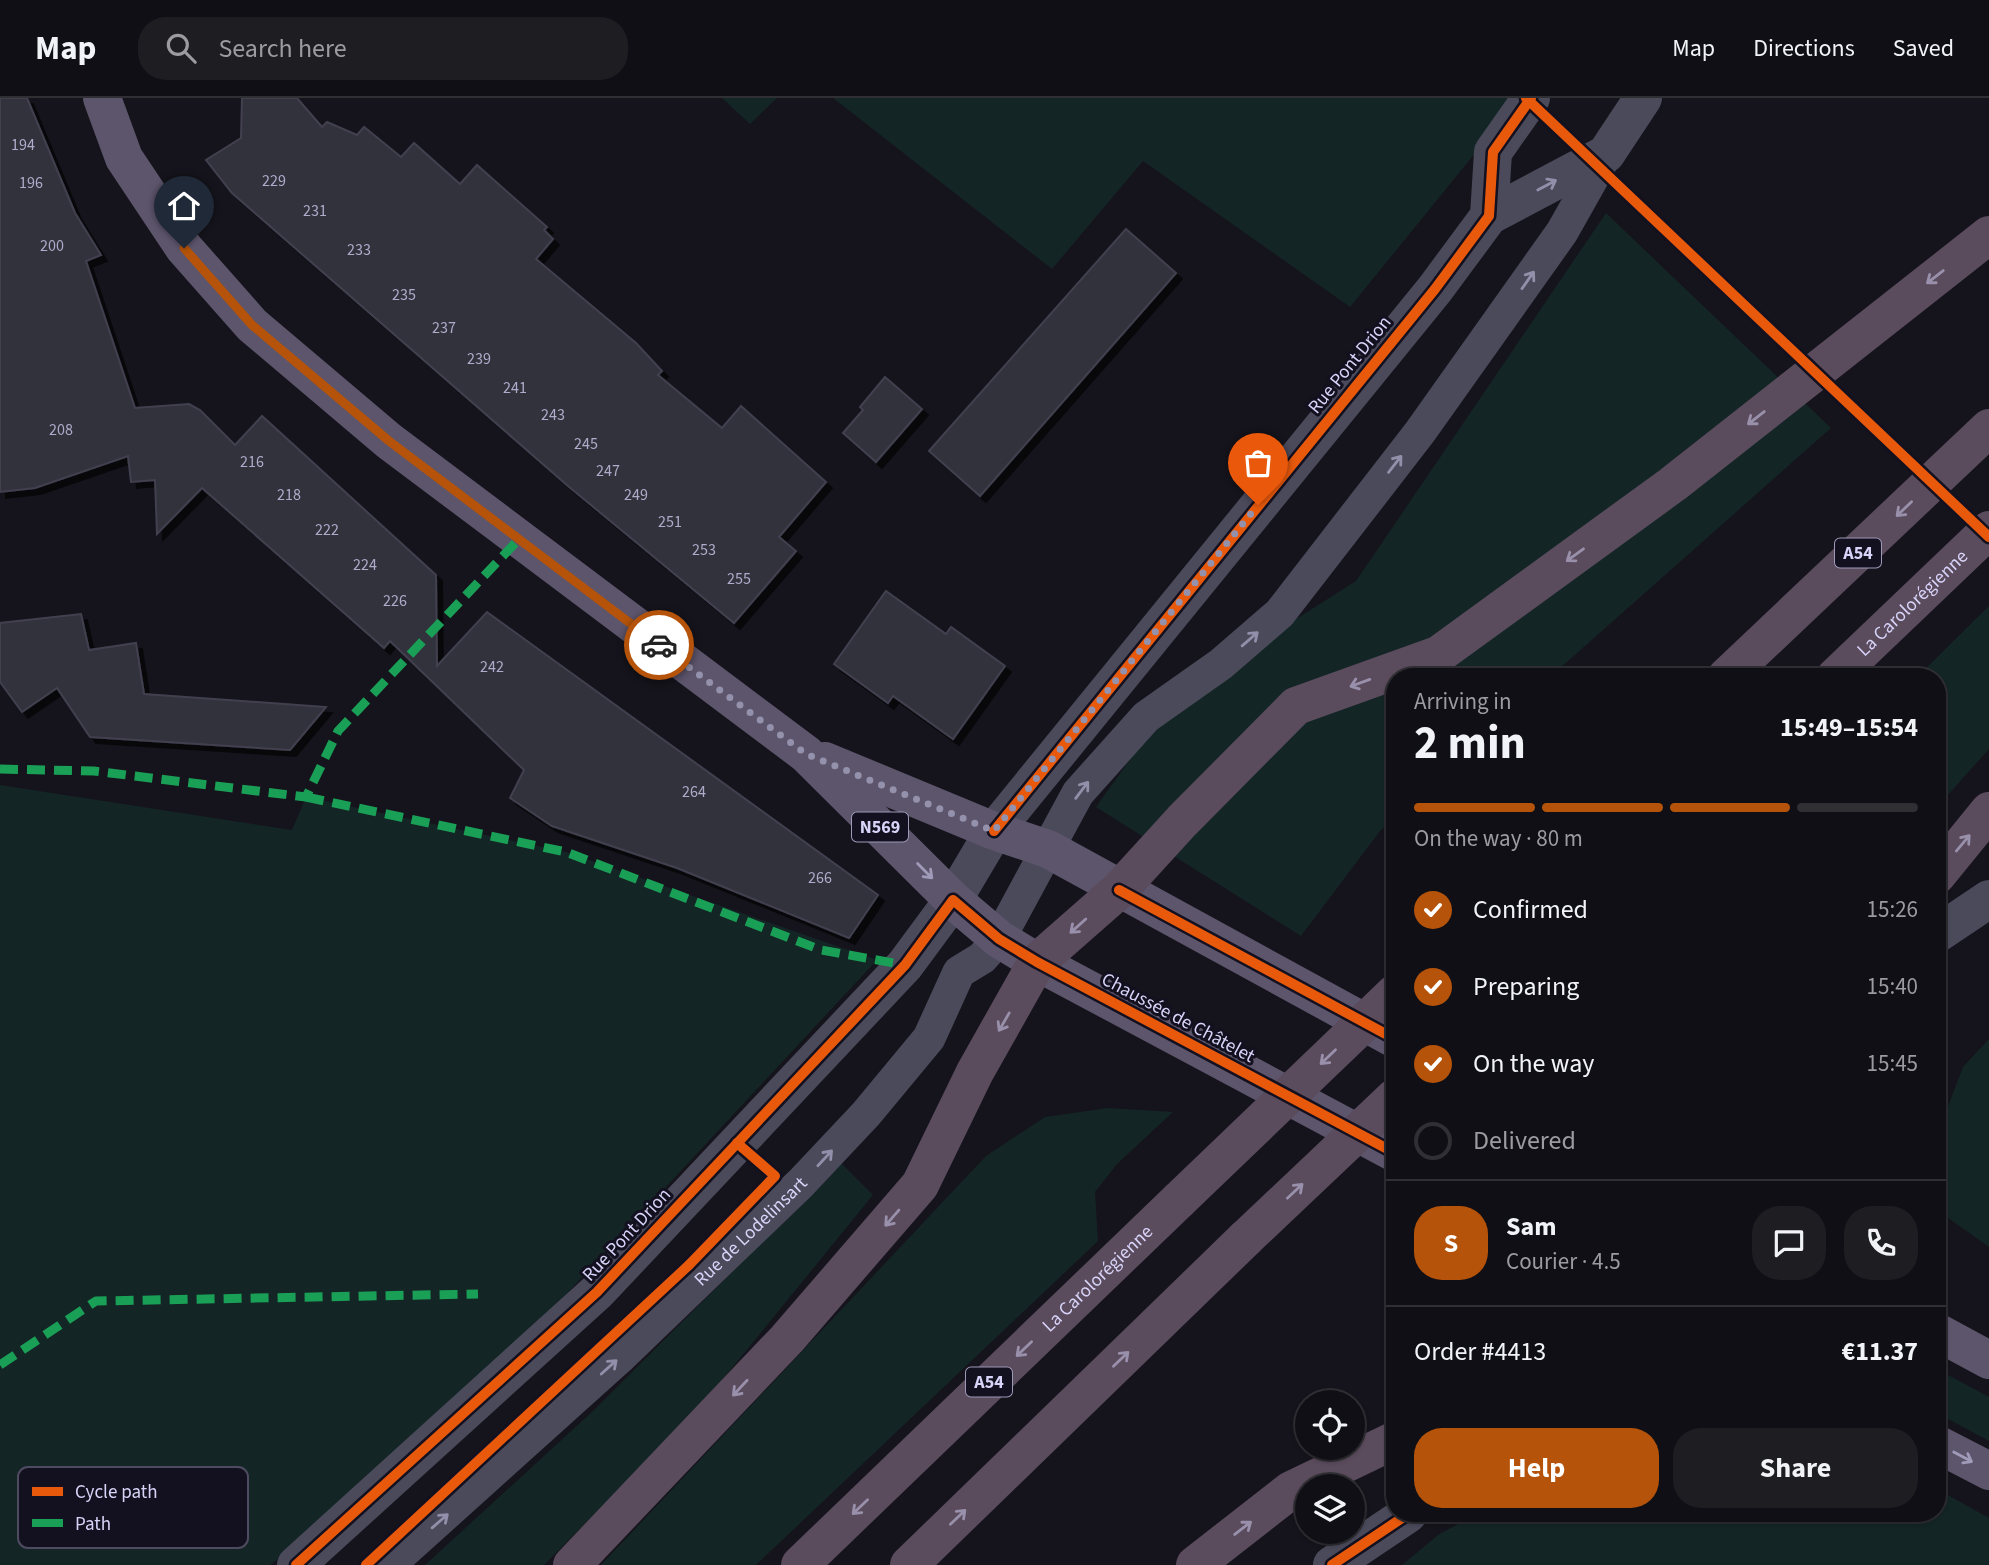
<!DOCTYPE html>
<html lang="en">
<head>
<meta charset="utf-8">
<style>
  body { margin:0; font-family:"Source Sans 3",sans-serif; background:#1e1d22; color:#f1f3f6; height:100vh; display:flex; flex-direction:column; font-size:26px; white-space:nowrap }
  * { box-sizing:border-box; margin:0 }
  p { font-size:23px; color:#9c9ca0 }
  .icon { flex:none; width:38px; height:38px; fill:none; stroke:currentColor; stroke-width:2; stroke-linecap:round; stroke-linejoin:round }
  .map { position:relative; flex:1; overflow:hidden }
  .details { position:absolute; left:1386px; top:570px; width:560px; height:854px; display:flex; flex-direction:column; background:#100f15; border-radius:28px; box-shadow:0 2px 5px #0004,0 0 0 2px #302f34 }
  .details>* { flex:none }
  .tools { position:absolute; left:1295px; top:1292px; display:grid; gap:14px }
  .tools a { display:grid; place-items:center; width:70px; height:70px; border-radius:50%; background:#100f15; box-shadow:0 2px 5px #0004,0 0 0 2px #302f34; font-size:35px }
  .pin { position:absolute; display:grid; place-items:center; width:60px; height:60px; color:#fff; margin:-72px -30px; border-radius:50% 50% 50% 0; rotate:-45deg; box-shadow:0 0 7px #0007 }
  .pin .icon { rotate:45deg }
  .courier { position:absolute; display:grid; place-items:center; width:70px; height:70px; margin:-35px; border:5px solid #b45309; border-radius:50%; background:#fff; color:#222; box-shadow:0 2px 9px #0007 }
  .head em { font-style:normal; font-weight:700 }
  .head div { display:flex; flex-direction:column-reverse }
  .head { display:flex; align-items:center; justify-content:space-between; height:119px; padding:0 28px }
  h1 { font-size:46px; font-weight:700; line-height:52px }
  .bar { display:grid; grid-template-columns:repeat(4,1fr); gap:10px 7px; align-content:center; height:84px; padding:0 28px }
  .bar i { height:9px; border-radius:5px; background:#302f34 }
  .bar .on { background:#b45309 }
  .bar p { grid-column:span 4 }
  .line { display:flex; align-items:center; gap:18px; padding:0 28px; border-top:2px solid #302f34 }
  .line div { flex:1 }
  .round { display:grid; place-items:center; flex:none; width:74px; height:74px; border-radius:28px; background:#1e1d22 }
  ol { padding:0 28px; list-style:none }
  li { display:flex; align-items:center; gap:21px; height:77px }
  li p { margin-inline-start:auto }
  li .icon { padding:7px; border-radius:50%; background:#b45309; color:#fff; stroke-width:4 }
  li:last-child { color:#9c9ca0 }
  li i { width:38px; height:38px; border:4px solid #302f34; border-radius:50% }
  .cta { display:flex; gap:14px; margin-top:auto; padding:14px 28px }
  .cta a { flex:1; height:80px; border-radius:28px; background:#b45309; color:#fff; font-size:28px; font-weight:700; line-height:80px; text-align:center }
  .cta a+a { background:#1e1d22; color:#f1f3f6 }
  header { display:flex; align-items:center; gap:42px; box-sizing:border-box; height:98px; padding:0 35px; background:#100f15; border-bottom:2px solid #302f34 }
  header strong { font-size:33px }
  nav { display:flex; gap:38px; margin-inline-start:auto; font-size:24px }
  .search { width:490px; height:63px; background:#1e1d22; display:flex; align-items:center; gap:18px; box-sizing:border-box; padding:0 24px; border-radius:28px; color:#9c9ca0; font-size:26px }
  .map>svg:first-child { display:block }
  .green { fill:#142526 }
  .building { fill:#33313e; stroke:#42404f; stroke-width:2; filter:url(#shadow) }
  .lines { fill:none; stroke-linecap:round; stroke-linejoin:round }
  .service { stroke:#4b4a5b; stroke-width:33 }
  .minor { stroke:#4b4a5b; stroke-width:38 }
  .tertiary { stroke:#4b4a5b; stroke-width:38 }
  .primary { stroke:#5d556c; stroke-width:38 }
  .motorway { stroke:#5a4b5d; stroke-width:38 }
  .motorway-bridge { stroke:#5a4b5d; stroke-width:38 }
  .quiet { stroke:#1a9f57; stroke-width:9; stroke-dasharray:18 9; stroke-linecap:butt }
  .cycleway-casing { stroke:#13101f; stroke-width:15 }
  .cycleway { stroke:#e8590c; stroke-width:10 }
  .oneway { stroke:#928faa }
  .oneway2 { stroke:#9990ab }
  .oneway3 { stroke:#a19bba }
  .done { stroke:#9491ac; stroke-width:7; stroke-dasharray:0 12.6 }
  .route { stroke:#b45309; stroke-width:9 }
  .labels { text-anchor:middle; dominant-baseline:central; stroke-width:6; stroke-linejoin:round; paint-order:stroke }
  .number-label { font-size:16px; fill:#afabca }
  .shield { fill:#13101f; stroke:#9d99b8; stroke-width:2 }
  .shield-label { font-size:18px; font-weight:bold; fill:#d8d4f9 }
  .street-label { font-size:19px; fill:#d8d4f9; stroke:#13101f }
  .key { fill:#13101f; stroke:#4e4b60; stroke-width:2 }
  .key-label { font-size:19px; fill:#d8d4f9 }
</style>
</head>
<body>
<header>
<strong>Map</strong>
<div class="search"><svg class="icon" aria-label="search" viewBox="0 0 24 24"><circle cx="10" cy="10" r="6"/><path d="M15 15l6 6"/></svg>Search here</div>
<nav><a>Map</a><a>Directions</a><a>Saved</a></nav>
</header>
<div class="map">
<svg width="1989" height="1467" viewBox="0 0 1989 1467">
  <defs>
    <filter id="shadow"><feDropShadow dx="6" dy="6" stdDeviation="0" flood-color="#0009"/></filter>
  </defs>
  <rect width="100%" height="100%" fill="#15141c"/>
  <g class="green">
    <polygon points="722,0 777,0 750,26"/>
    <polygon points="833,0 1520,0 1350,209 1143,63 1052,171"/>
    <polygon points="1606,115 1831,330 1550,579 1395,579 1395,720 1380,733 1301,838 1096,709 1176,597 1356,483"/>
    <polygon points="1989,508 1989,651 1937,709 1937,579 1917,579"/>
    <polygon points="0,687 292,732 306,699 566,754 877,862 415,1359 270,1467 0,1467"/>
    <polygon points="1989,941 1989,1149 1937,1112 1937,1037 1963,969"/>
    <polygon points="1108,1010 1173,1014 1117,1066 1095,1094 1098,1143 756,1467 601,1467 986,1058 1045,1019"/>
    <polygon points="841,1065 873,1097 697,1313 544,1467 425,1467 594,1312"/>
    <polygon points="1937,1271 1989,1299 1989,1343 1937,1315"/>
    <polygon points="1937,1391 1989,1420 1989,1467 1402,1467 1438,1437 1476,1416 1937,1416"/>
  </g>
  <g class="building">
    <polygon points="0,0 27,0 75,115 101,157 86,163 135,310 189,306 200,312 235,347 262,318 436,477 437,568 487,514 878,797 849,840 677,770 552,728 510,700 524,672 390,543 384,550 202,390 157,436 155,382 131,384 128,358 35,390 0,394"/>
    <polygon points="242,0 297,0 322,29 327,24 357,37 364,29 401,59 414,45 460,86 477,67 547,129 544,132 553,141 536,161 636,245 662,273 658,277 722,330 741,308 826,384 779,439 796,453 734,525 568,388 232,95 206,62 241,40"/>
    <polygon points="1126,131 1176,175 980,398 929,353"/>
    <polygon points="885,279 922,311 876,364 843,335 863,312 860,309"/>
    <polygon points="886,493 946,536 951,529 1005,568 953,641 893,598 888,605 834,566"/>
    <polygon points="81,516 89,552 136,545 144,596 326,609 290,652 90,639 57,590 22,614 0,584 0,525"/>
  </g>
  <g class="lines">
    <path class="service" id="s1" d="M 389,1467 L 619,1260 L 801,1085 L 866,1016 L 929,940 L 959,874 L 982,860 L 999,841 L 1078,695 L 1146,619 L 1221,566 L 1280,515 L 1420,334 L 1562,134 L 1606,56"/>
    <polyline class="minor" points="1489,118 1606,56 1643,0"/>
    <g class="tertiary">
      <polyline points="1937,836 1989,801"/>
      <polyline points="296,1467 597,1194 905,867 953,802 994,733 1435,191 1489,118 1493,54 1531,0"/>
      <polyline points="1332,1467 1408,1416"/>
    </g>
    <g class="primary">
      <polyline points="102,0 124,60 184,150 252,227 389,343 806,656 953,802 999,841 1037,864 1395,1055"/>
      <polyline points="825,663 994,733 1048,751 1395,941"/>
      <polyline points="1937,1234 1989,1262"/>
      <polyline points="1937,1346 1989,1373"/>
    </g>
    <g class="motorway">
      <polyline points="1726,579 1989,330"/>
      <path id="s2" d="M 1835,579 L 1989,432"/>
      <polyline points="1937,777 1989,713"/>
      <polyline points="572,1467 787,1241 920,1087 975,974 1037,864 1119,792 1182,723 1296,608 1438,557 1673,386 1989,137"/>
      <path id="s3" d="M 800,1467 L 1179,1102"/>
      <polyline points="909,1467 1246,1140"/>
      <polyline points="1195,1467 1291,1392 1395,1342"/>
    </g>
    <g class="motorway-bridge">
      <polyline points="1179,1102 1395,895"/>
      <polyline points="1246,1140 1395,999"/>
    </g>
    <g class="quiet">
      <polyline points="0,671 94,673 306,699 338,633 518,442"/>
      <polyline points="306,699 566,754 821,852 905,867"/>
      <polyline points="0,1267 96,1203 478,1196"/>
    </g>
    <g class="cycleway-casing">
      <g id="cycleway">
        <polyline points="1526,0 1989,439"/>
        <polyline points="994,733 1435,191 1489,118 1493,54 1531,0"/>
        <polyline points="1119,792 1395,941"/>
        <polyline points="296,1467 597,1194 905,867 953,802 999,841 1037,864 1395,1055"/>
        <polyline points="366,1467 689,1167 775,1078 737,1045"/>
        <polyline points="1332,1467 1408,1416"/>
      </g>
    </g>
    <use href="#cycleway" class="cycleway"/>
  </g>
  <defs><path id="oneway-shaft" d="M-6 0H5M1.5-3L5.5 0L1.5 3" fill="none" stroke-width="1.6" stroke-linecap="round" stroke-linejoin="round" transform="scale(1.75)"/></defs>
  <g class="oneway">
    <use href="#oneway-shaft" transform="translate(1547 87) rotate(-28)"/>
    <use href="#oneway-shaft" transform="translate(1528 182) rotate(-55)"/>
    <use href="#oneway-shaft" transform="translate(1395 366) rotate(-52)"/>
    <use href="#oneway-shaft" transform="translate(1250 541) rotate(-41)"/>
    <use href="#oneway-shaft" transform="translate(1082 692) rotate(-53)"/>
    <use href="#oneway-shaft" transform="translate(825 1060) rotate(-47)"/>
    <use href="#oneway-shaft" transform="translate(609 1269) rotate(-42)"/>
    <use href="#oneway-shaft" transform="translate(440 1423) rotate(-41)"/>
  </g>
  <g class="oneway2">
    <use href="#oneway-shaft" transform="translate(1935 179) rotate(142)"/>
    <use href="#oneway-shaft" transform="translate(1756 320) rotate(142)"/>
    <use href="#oneway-shaft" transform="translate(1904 411) rotate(136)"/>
    <use href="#oneway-shaft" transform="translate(1575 457) rotate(144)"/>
    <use href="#oneway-shaft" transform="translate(1360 585) rotate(160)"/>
    <use href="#oneway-shaft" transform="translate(1963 745) rotate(-50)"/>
    <use href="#oneway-shaft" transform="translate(1078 828) rotate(138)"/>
    <use href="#oneway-shaft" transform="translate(1004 924) rotate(120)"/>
    <use href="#oneway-shaft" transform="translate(1328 959) rotate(136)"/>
    <use href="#oneway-shaft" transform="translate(1295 1093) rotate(-43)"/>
    <use href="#oneway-shaft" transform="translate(892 1120) rotate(131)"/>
    <use href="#oneway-shaft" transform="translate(1024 1251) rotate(136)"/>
    <use href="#oneway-shaft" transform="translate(1121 1261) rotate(-44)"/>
    <use href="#oneway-shaft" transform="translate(740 1290) rotate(133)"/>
    <use href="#oneway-shaft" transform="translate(860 1409) rotate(136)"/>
    <use href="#oneway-shaft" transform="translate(958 1419) rotate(-44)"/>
    <use href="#oneway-shaft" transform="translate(1243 1430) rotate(-38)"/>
  </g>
  <g class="oneway3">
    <use href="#oneway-shaft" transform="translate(925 773) rotate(45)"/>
    <use href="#oneway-shaft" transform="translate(1963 1359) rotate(28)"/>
  </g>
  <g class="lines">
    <polyline class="done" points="659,547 806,656 994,733 1258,407"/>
    <polyline class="route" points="184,150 252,227 389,343 659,547"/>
  </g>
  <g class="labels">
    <g class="number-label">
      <text x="23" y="47">194</text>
      <text x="274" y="83">229</text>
      <text x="31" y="85">196</text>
      <text x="315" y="113">231</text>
      <text x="52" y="148">200</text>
      <text x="359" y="152">233</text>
      <text x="404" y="197">235</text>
      <text x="444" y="230">237</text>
      <text x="479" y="261">239</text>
      <text x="515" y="290">241</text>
      <text x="553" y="317">243</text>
      <text x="61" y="332">208</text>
      <text x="586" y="346">245</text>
      <text x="252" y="364">216</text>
      <text x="608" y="373">247</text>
      <text x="289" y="397">218</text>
      <text x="636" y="397">249</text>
      <text x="670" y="424">251</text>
      <text x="327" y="432">222</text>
      <text x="704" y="452">253</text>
      <text x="365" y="467">224</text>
      <text x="739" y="481">255</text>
      <text x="395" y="503">226</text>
      <text x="492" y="569">242</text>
      <text x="694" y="694">264</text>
      <text x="820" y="780">266</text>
    </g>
    <g class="shield">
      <rect x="1835" y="440.5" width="46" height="29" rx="5"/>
      <rect x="852" y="714.5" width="56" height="29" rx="5"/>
      <rect x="966" y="1269.5" width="46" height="29" rx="5"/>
    </g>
    <g class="shield-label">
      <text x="1858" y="455">A54</text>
      <text x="880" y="729">N569</text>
      <text x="989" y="1284">A54</text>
    </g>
    <g class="street-label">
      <text transform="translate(1350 267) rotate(-51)">Rue Pont Drion</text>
      <text stroke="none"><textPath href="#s2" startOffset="107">La Carolorégienne</textPath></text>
      <text transform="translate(1178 920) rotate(28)">Chaussée de Châtelet</text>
      <text stroke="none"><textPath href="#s1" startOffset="492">Rue de Lodelinsart</textPath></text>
      <text transform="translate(627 1137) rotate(-47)">Rue Pont Drion</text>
      <text stroke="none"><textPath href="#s3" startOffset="413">La Carolorégienne</textPath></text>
    </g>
  </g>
  <rect x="18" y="1369" width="230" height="81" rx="10" class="key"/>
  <rect x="32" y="1389" width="31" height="9" fill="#e8590c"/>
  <rect x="32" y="1421" width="31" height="8" fill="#1a9f57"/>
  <g class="key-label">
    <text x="75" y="1400">Cycle path</text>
    <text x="75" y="1432">Path</text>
  </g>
</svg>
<div class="tools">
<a><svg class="icon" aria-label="locate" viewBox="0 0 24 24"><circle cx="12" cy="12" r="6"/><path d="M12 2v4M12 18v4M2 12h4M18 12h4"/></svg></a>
<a><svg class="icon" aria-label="layers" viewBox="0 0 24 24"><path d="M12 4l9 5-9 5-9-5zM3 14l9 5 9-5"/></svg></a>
</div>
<div class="pin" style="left:1258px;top:407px;background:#ea580c"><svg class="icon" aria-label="bag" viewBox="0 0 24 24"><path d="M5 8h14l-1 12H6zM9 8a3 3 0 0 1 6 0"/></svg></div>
<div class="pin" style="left:184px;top:150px;background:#1f2937"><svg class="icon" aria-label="home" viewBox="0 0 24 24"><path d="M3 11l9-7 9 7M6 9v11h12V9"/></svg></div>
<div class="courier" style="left:659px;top:547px"><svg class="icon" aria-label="car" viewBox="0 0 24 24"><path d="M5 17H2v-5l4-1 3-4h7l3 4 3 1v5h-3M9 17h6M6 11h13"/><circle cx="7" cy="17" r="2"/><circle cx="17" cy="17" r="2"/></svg></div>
<section class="details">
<div class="head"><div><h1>2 min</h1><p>Arriving in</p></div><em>15:49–15:54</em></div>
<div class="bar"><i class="on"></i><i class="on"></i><i class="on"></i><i></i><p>On the way · 80 m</p></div>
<ol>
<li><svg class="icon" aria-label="check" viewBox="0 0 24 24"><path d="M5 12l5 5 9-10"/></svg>Confirmed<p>15:26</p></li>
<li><svg class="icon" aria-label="check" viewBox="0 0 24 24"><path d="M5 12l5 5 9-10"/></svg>Preparing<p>15:40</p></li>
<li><svg class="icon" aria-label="check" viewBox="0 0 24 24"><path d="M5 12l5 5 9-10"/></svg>On the way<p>15:45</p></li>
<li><i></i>Delivered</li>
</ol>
<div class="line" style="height:126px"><b class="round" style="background:#b45309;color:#fff">S</b><div><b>Sam</b><p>Courier · 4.5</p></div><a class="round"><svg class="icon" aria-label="chat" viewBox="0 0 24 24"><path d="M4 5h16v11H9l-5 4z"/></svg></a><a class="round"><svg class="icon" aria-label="phone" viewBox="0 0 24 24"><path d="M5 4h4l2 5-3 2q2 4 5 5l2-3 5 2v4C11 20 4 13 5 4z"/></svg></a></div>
<div class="line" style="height:91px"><div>Order #4413</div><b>€11.37</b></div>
<div class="cta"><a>Help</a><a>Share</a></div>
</section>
</div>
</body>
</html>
